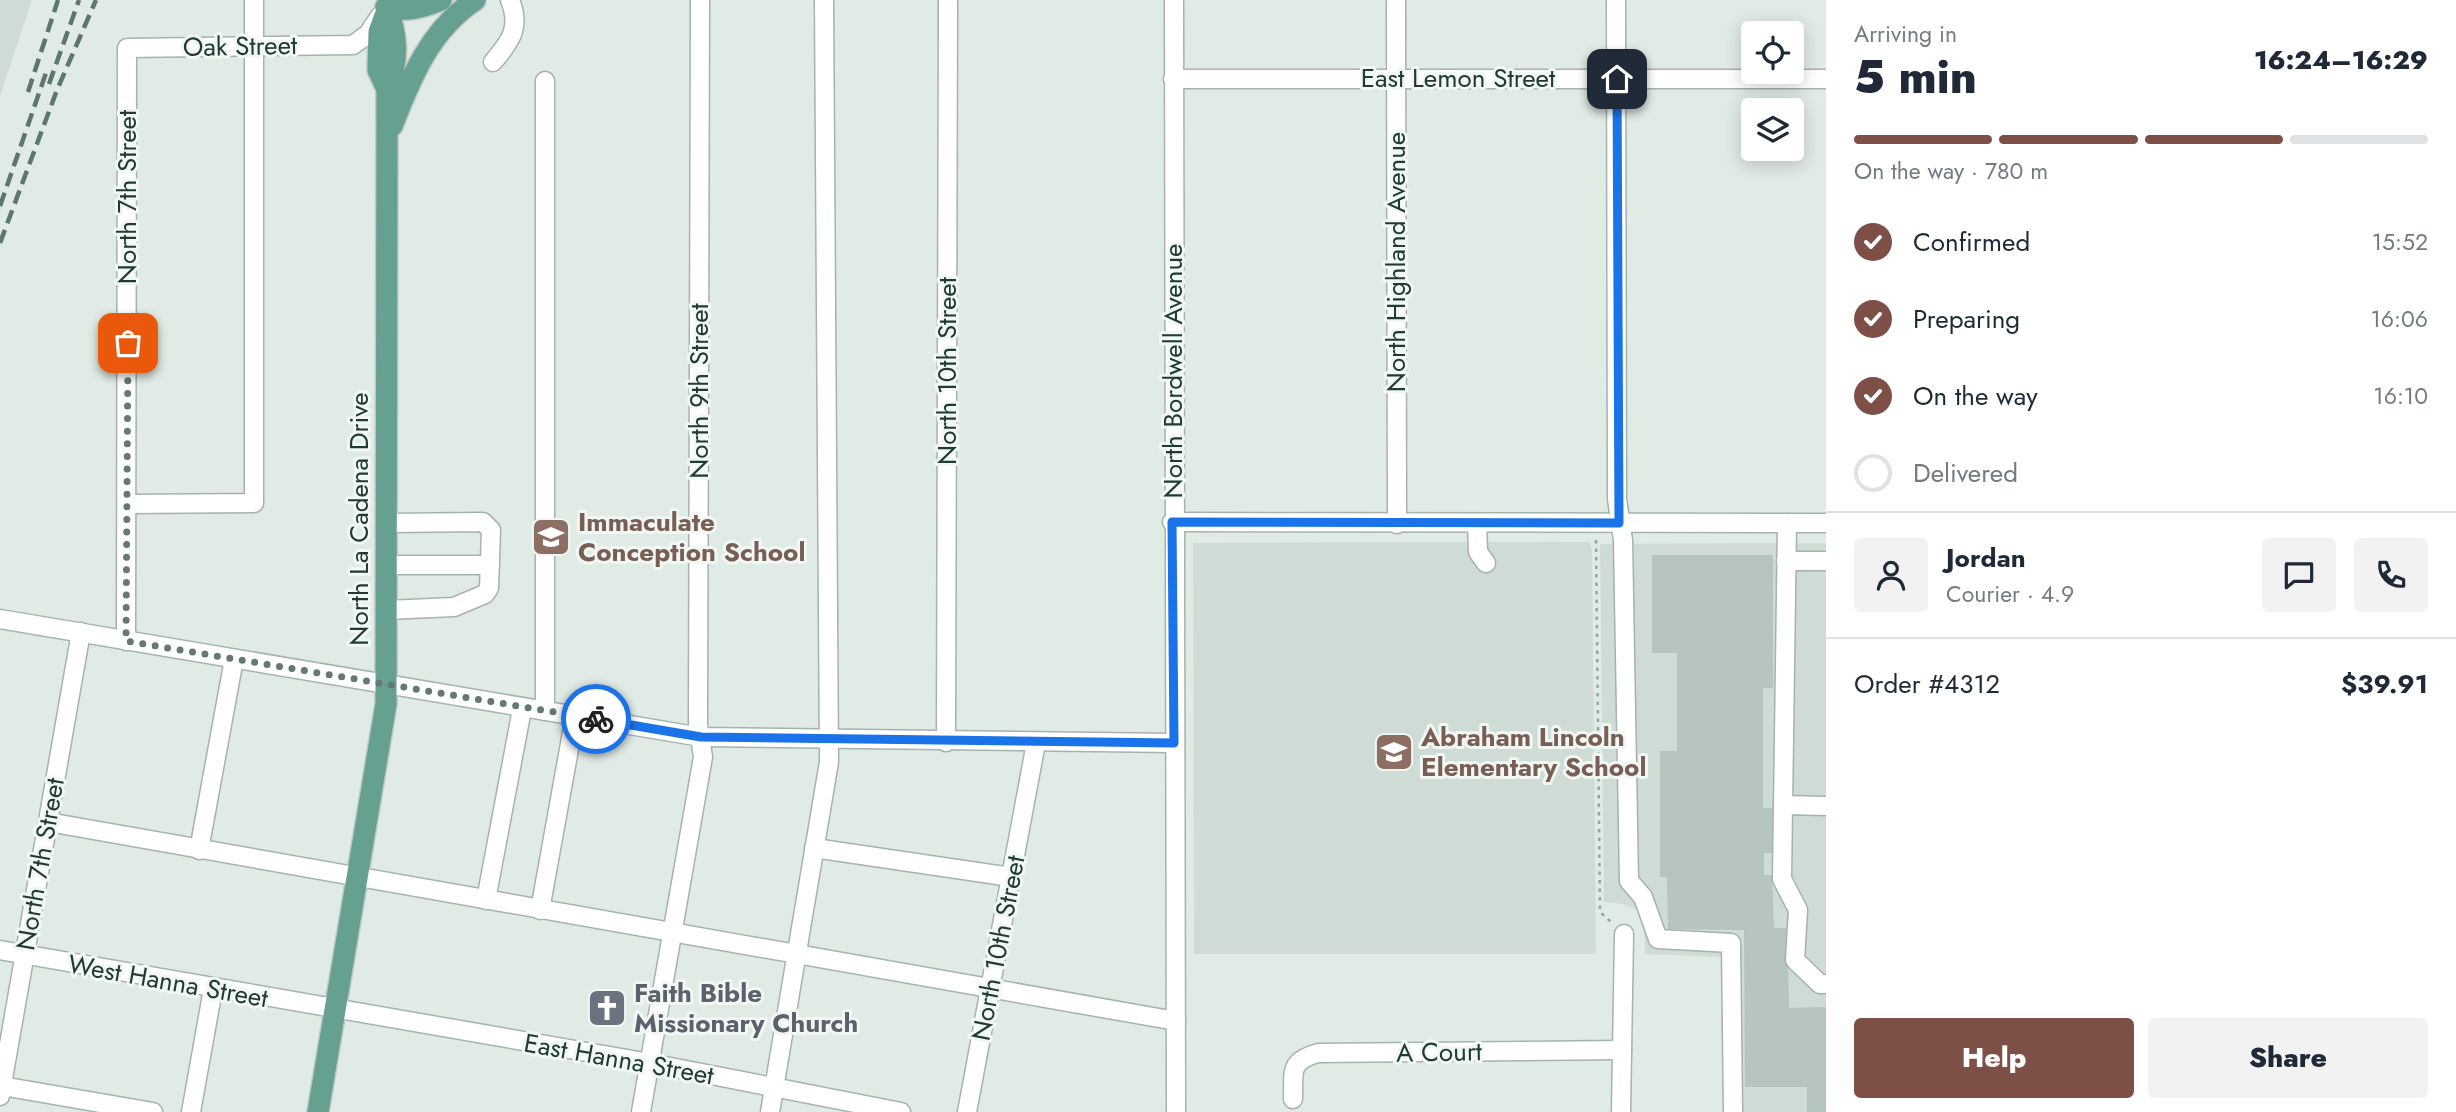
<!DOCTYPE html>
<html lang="en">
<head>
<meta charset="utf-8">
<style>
  body { margin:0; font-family:Jost,sans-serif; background:#f2f2f3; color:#1f2937; height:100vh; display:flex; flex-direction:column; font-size:26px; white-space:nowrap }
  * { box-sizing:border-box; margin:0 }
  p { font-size:23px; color:#747a83 }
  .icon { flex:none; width:38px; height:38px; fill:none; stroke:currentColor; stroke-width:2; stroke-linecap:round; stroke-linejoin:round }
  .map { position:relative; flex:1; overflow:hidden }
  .drawer { display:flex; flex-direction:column; background:#fff; width:630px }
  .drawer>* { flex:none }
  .fabs { position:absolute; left:1741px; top:21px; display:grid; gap:14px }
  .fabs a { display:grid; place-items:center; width:63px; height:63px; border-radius:7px; background:#fff; box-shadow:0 4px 18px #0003; font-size:35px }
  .pin { position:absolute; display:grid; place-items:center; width:60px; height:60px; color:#fff; margin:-30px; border-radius:14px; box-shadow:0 4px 10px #0006 }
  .courier { position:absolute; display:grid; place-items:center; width:70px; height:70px; margin:-35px; border:5px solid #1a73e8; border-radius:50%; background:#fff; color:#222; box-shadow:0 2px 9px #0007 }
  .overview em { font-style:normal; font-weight:800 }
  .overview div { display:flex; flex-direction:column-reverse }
  .overview { display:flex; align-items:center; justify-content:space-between; height:119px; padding:0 28px }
  h1 { font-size:46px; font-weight:800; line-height:52px }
  .bar { display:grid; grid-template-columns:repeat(4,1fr); gap:10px 7px; align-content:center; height:84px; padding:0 28px }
  .bar i { height:9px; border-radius:5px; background:#e0e1e3 }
  .bar .selected { background:#7d4f47 }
  .bar p { grid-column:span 4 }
  .line { display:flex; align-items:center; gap:18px; padding:0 28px; border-top:2px solid #e0e1e3 }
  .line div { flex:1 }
  .round { display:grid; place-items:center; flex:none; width:74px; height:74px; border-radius:7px; background:#f2f2f3 }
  ol { padding:0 28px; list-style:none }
  li { display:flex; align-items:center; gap:21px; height:77px }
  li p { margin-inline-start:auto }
  li .icon { padding:7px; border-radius:50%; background:#7d4f47; color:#fff; stroke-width:4 }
  li:last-child { color:#747a83 }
  li i { width:38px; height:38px; border:4px solid #e0e1e3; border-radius:50% }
  .cta { display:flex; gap:14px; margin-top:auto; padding:14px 28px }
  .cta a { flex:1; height:80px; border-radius:7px; background:#7d4f47; color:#fff; font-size:28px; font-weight:800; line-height:80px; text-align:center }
  .cta a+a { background:#f2f2f3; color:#1f2937 }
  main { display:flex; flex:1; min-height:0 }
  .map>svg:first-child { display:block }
  .built { fill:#cfdbd5 }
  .building { fill:#b6c6bf; stroke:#b3c5bd; stroke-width:2 }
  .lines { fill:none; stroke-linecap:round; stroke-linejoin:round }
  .minor-casing { stroke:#a4b3ad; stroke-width:21 }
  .major-casing { stroke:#c1c8c6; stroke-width:24 }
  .path { stroke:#82aea0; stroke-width:2.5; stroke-dasharray:3.5 5; stroke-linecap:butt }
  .minor { stroke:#fff; stroke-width:18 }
  .major { stroke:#66a090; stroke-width:21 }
  .rail { stroke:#5c776f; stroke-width:4.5; stroke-dasharray:14 7; stroke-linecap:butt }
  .done { stroke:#647972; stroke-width:7; stroke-dasharray:0 12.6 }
  .route { stroke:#1a73e8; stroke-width:9 }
  .labels { text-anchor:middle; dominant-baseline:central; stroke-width:6; stroke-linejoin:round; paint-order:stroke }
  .street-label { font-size:26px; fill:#213b34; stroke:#f1f8f4 }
  .education-label { font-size:26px; font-weight:bold; fill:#785e54; stroke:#f1f8f4; text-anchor:start }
  .worship-label { font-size:26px; font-weight:bold; fill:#5b616d; stroke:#f1f8f4; text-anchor:start }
</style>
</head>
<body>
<main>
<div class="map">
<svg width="1826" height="1112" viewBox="0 0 1826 1112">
  <rect width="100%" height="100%" fill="#e1ebe6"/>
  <g class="built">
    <polygon points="0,0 32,0 0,96"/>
    <polygon points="1589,542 1592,550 1596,954 1194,954 1193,543"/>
    <polygon points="1826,543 1826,1112 1724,1112 1723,957 1645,954 1644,923 1639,911 1624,904 1604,902 1600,544"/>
  </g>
  <polygon class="building" points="1653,556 1772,556 1772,687 1762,687 1762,809 1772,809 1771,852 1763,852 1763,876 1771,876 1773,929 1785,929 1784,959 1787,968 1788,1009 1826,1008 1826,1112 1808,1112 1808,1086 1746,1086 1745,929 1669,928 1668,876 1661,876 1661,752 1678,752 1678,652 1653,652"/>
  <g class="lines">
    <g class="minor-casing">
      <g id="minor">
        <polyline points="1174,0 1176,1112"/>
        <polyline points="1396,0 1397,524"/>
        <polyline points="1616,0 1617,499 1623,540 1629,881 1643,897 1658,939 1731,943 1733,1112"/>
        <path d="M 493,62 C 511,41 521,27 510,0"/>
        <polyline points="1173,79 1826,79"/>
        <polyline points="128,504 254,503 254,0"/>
        <polyline points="1172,522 1826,523"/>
        <polyline points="387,523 483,522 491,530 489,588 485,594 454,607 387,610"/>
        <polyline points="1477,523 1478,552 1486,563"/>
        <polyline points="1787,523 1782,879 1798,910 1795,960 1820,984 1826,984"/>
        <polyline points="1786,561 1826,561"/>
        <polyline points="387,565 490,565"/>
        <polyline points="0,619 701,737 1174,743"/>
        <polyline points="126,641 127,48 353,45 368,34 380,16"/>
        <polyline points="545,711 545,81"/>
        <polyline points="946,742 948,0"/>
        <polyline points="1783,805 1826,806"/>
        <polyline points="48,822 1176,1021"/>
        <polyline points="814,848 1011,877"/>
        <polyline points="199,850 234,659"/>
        <polyline points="486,900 522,709"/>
        <polyline points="540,910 575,716"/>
        <polyline points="0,950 650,1063 901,1112"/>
        <polyline points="2,1086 153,1112"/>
        <polyline points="0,1096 81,632"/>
        <path d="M 1293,1099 C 1294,1071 1288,1062 1318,1053 L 1622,1050"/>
        <polyline points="191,1112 213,989"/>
        <polyline points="641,1112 703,757 698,724 700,0"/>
        <polyline points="770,1112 829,762 824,0"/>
        <polyline points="967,1112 1036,743"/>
        <polyline points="1621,1112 1624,934"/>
      </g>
    </g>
    <g class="major-casing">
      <g id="major">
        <path d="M 386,7 C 407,12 421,8 441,0"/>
        <polyline points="387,89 378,70 379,32 389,5"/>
        <path d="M 392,126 C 411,77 430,30 475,0"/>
        <path d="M 318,1112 L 386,704 L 387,89 C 399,63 398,33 386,7"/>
      </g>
    </g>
    <polyline class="path" points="1596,540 1600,912 1612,923"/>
    <use href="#minor" class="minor"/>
    <use href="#major" class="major"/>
    <g class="rail">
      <polyline points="49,84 79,0"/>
      <polyline points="28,92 58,0"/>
      <polyline points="0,206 47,70"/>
      <polyline points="0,243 57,90 96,0"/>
    </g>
  </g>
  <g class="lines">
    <polyline class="done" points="128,343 126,641 596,719"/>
    <polyline class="route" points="596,719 701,737 1174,743 1172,522 1619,523 1617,79"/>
  </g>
  <defs>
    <g id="school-square" transform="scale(2.0125)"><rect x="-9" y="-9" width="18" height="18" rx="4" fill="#8d6e63" stroke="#f1f8f4"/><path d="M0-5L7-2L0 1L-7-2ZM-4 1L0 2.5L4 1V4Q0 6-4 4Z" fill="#fff"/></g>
    <g id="church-square" transform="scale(2.0125)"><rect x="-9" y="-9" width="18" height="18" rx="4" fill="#6b7280" stroke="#f1f8f4"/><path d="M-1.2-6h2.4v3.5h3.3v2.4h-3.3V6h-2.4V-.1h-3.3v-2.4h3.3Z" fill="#fff"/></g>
  </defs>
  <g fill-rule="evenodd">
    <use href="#school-square" x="551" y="537"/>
    <use href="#school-square" x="1394" y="752"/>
    <use href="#church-square" x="607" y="1008"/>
  </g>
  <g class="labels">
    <g class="street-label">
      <text transform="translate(240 46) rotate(-1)">Oak Street</text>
      <text x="1458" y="78">East Lemon Street</text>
      <text transform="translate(127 197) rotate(-90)">North 7th Street</text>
      <text transform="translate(1396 262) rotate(-90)">North Highland Avenue</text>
      <text transform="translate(947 371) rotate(-90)">North 10th Street</text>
      <text transform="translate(1173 371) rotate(-90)">North Bordwell Avenue</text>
      <text transform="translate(699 391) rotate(-90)">North 9th Street</text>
      <text transform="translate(359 519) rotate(-90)">North La Cadena Drive</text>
      <text transform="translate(40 864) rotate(-80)">North 7th Street</text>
      <text transform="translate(998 948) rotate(-79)">North 10th Street</text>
      <text transform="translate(168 981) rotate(10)">West Hanna Street</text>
      <text transform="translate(1439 1052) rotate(-1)">A Court</text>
      <text transform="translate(619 1059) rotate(10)">East Hanna Street</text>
    </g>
    <g class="education-label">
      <text x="578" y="522">Immaculate<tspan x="578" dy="30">Conception School</tspan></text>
      <text x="1421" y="737">Abraham Lincoln<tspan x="1421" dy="30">Elementary School</tspan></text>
    </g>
    <g class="worship-label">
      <text x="634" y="993">Faith Bible<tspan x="634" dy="30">Missionary Church</tspan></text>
    </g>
  </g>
</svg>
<div class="fabs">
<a><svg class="icon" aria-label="locate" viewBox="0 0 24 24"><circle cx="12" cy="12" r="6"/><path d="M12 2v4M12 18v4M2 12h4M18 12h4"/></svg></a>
<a><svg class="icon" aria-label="layers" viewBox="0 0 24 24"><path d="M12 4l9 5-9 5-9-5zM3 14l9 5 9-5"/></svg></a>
</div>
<div class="pin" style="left:128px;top:343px;background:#ea580c"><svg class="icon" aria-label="bag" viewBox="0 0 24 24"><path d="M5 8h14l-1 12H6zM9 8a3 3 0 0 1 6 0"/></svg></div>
<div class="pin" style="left:1617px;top:79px;background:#1f2937"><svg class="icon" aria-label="home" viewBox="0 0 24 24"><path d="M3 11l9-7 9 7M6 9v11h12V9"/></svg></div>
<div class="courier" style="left:596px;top:719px"><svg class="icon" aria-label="bike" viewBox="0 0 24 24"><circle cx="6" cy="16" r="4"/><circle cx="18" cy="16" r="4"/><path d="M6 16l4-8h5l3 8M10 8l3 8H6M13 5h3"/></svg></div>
</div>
<section class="drawer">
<div class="overview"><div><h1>5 min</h1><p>Arriving in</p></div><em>16:24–16:29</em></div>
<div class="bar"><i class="selected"></i><i class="selected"></i><i class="selected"></i><i></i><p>On the way · 780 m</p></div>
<ol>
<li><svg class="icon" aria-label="check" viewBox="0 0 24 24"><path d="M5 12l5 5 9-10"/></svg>Confirmed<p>15:52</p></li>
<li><svg class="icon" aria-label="check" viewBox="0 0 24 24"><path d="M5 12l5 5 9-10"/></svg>Preparing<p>16:06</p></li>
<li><svg class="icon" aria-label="check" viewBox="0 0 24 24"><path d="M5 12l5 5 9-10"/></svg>On the way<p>16:10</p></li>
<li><i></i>Delivered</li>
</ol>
<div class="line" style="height:126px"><a class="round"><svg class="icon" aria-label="person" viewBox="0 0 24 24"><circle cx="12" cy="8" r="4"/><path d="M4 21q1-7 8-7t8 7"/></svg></a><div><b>Jordan</b><p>Courier · 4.9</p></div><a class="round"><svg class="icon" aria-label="chat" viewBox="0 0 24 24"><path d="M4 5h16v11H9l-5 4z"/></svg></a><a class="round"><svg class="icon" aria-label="phone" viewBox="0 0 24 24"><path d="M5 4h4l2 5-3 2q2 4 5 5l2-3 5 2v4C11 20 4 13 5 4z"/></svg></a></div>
<div class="line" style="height:91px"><div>Order #4312</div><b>$39.91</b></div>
<div class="cta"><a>Help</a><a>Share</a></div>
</section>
</main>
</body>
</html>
